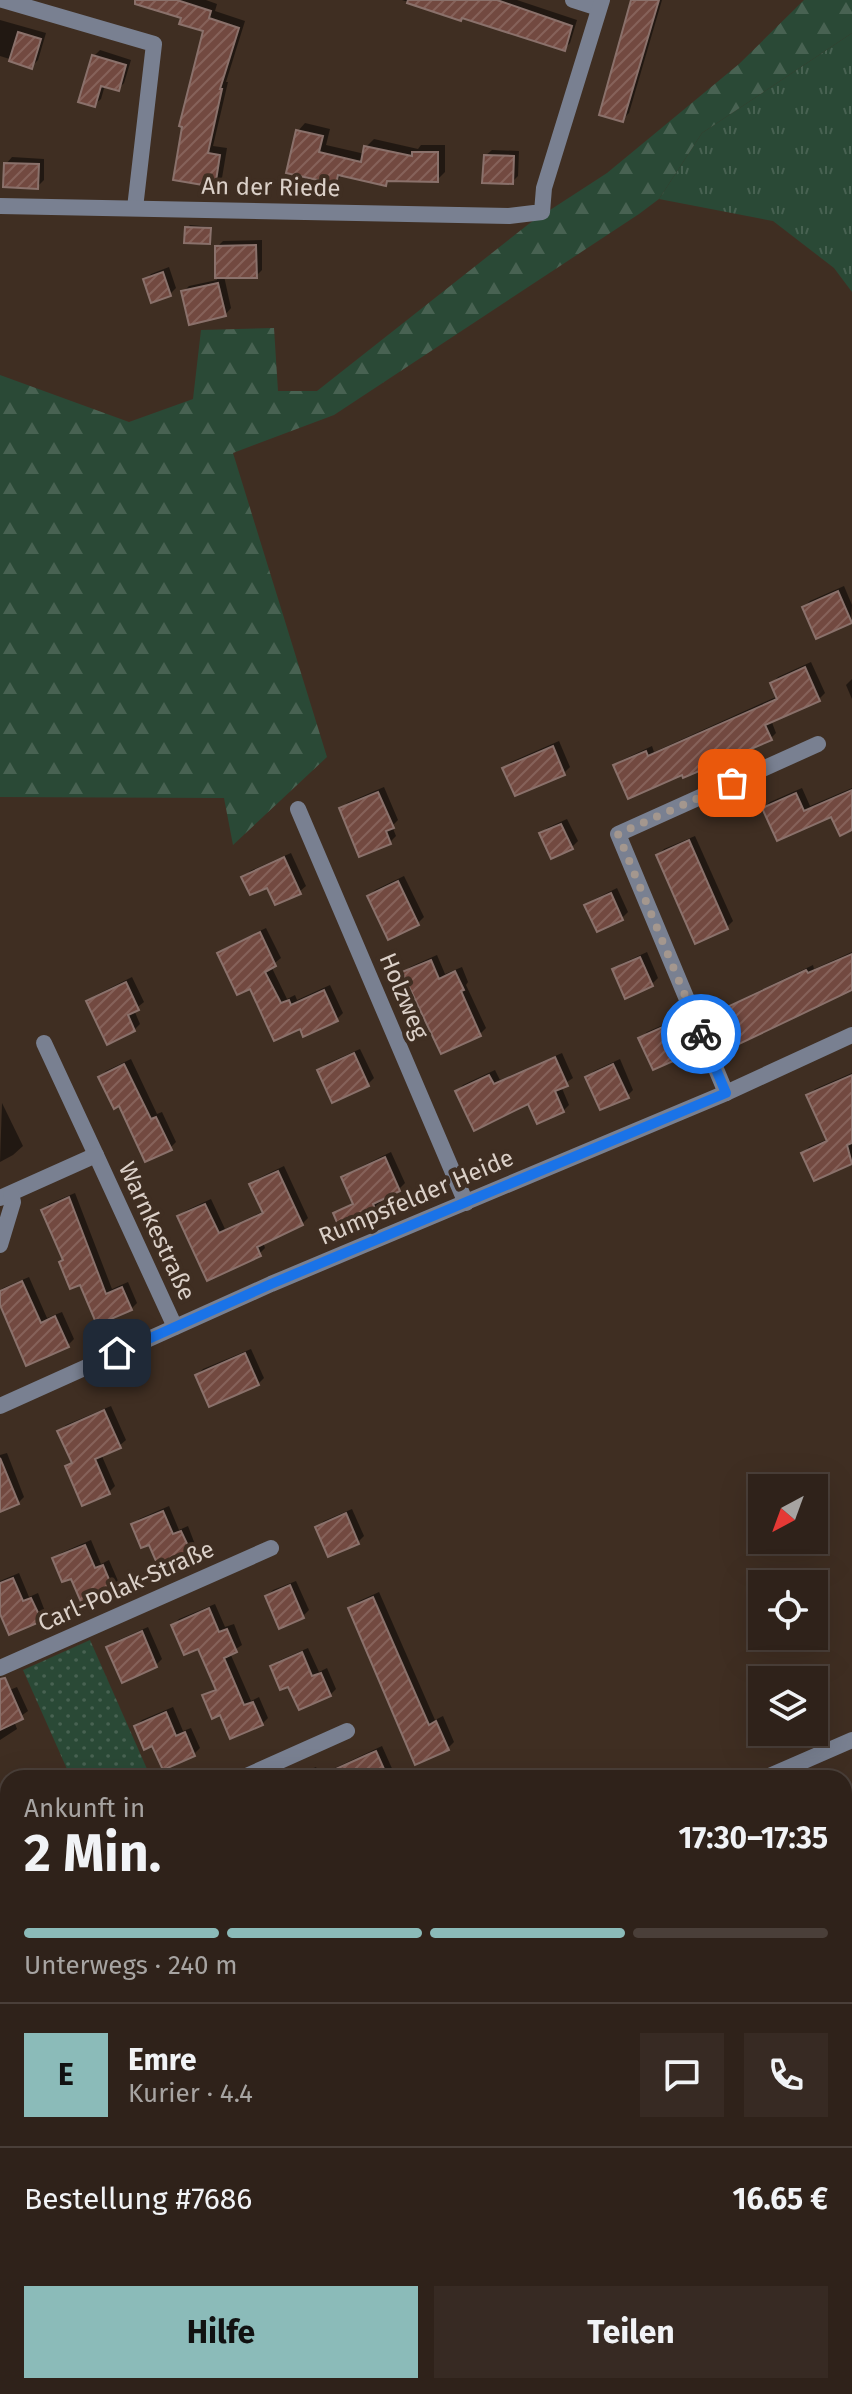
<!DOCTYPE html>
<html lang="de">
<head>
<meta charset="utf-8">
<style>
  body { margin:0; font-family:"Fira Sans",sans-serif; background:#372a23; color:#f1f3f6; height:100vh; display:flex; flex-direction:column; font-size:30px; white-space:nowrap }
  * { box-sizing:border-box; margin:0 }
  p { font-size:26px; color:#a7a4a2 }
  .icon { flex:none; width:44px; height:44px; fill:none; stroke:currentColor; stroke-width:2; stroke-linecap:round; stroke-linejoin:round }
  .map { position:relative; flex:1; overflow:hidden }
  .drawer { position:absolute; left:0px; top:1770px; width:852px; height:624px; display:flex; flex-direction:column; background:#2f221a; border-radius:24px 24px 0 0; box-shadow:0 8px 32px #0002,0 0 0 2px #4a3f39 }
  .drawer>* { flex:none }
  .needle { width:52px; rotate:221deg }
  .controls { position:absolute; left:748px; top:1474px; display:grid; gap:16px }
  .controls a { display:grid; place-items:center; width:80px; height:80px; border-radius:0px; background:#2f221a; box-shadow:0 8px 32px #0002,0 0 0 2px #4a3f39; font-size:40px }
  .pin { position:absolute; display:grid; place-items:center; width:68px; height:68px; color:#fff; margin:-34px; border-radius:16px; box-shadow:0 4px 12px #0006 }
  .courier { position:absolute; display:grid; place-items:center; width:80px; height:80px; margin:-40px; border:6px solid #1a73e8; border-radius:50%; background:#fff; color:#222; box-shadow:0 2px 10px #0007 }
  .summary em { font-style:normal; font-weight:700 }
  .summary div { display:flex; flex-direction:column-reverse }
  .summary { display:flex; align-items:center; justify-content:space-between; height:136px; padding:0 24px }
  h1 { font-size:52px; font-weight:700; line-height:60px }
  .bar { display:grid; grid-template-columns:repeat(4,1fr); gap:12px 8px; align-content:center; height:96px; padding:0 24px }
  .bar i { height:10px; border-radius:6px; background:#4a3f39 }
  .bar .selected { background:#8bbbb9 }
  .bar p { grid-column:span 4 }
  .line { display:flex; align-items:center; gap:20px; padding:0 24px; border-top:2px solid #4a3f39 }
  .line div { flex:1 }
  .round { display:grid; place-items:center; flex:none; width:84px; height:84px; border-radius:0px; background:#372a23 }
  .cta { display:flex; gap:16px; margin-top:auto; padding:16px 24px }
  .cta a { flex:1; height:92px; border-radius:0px; background:#8bbbb9; color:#111; font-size:32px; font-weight:700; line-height:92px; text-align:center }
  .cta a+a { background:#372a23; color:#f1f3f6 }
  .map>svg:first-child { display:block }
  .grass { fill:url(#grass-tufts) }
  .forest { fill:url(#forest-firs) }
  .park { fill:url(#park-dots) }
  .shadow { fill:#0007 }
  .building { fill:url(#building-hatch); stroke:#8a716b; stroke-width:2 }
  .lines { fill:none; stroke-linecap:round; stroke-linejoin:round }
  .minor { stroke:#798091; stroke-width:16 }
  .done { stroke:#a4978e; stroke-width:8; stroke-dasharray:0 14.4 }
  .route { stroke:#1a73e8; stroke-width:10 }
  .labels { text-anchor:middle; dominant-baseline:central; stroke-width:8; stroke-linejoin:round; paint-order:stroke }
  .street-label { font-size:24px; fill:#dbd0c8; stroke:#3f2e22 }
</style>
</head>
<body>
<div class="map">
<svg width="852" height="2394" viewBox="0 0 852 2394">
  <defs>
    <pattern id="grass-tufts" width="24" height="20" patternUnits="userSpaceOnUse" patternTransform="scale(2)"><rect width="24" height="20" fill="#2a4936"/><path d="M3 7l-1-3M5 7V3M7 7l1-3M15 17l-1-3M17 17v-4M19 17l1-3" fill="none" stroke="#486252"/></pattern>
    <pattern id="forest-firs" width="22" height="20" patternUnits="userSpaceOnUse" patternTransform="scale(2)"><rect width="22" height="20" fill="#2a4936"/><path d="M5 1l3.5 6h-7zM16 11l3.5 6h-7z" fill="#486252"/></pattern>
    <pattern id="park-dots" width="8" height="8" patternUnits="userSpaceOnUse" patternTransform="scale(2)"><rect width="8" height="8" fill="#2a4936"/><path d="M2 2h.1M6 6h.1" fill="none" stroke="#486252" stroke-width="1.8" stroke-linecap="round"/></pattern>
    <pattern id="building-hatch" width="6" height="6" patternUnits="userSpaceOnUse" patternTransform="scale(2)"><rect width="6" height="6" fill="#724940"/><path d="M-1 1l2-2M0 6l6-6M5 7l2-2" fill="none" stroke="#86625a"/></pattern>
  </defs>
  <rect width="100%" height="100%" fill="#3f2e22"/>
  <polygon class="grass" points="852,33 852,292 834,268 773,221 659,199 702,133"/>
  <polygon class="forest" points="804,0 852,0 852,33 702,133 659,199 639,214 334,415 233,453 327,757 233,845 224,798 0,797 0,375 129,422 193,399 201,330 274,328 278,391 317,391 530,223 607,173 739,64"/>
  <g class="park">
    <polygon points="90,1640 151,1778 71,1778 23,1670"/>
    <polygon points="392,2386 499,2386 483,2394 395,2394"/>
  </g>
  <g class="shadow">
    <polygon points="141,0 206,0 217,4 215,11 245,21 226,82 228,82 213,146 227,148 222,178 215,185 175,179 205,30 183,17"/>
    <polygon points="402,0 517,0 577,20 570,43 564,49 463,16 461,19"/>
    <polygon points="633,0 662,0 629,113 622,120"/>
    <polygon points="0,20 46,33 38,60 32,66 0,56"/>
    <polygon points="100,50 131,60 124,83 118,89 105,85 101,99 94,105 94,56"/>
    <polygon points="305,123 330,129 326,145 365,154 366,147 374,139 418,149 421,145 445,145 445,172 437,180 389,179 385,184 343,174 335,182 298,131"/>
    <polygon points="492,150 519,151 518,176 512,182 485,156"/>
    <polygon points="12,157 44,159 44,180 38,186 6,164"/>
    <polygon points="190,225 212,227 211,240 209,242 187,228"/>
    <polygon points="262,240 262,270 256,276 224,276 231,308 225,315 183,292 189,286 217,280 217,247 223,241"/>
    <polygon points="169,267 176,288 170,294 145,280 151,274"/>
    <polygon points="844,586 852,605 851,621 804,607 810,601"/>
    <polygon points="811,662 825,693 819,699 771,720 776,733 770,739 683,772 615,766 622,760 652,746 654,752 778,696 772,683 778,677"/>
    <polygon points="852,679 852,699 846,685"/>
    <polygon points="559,741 570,767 564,773 505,768 511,762"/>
    <polygon points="384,787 398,820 392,826 396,836 390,842 341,809 347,803"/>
    <polygon points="802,788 810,806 852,788 852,828 832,814 764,808 770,802"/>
    <polygon points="567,819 578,841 572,847 541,834 547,828"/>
    <polygon points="695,836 733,921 727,927 696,941 658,855 664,849"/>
    <polygon points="291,853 306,886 299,892 244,877 250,871"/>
    <polygon points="404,876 424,917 418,923 369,896 375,890"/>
    <polygon points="617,888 628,912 622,918 587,906 593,900"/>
    <polygon points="266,928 281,958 271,966 287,999 295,995 297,1000 330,985 343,1013 337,1019 304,1034 301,1027 251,986 219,954 225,948"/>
    <polygon points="647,952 658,978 652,984 615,970 621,964"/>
    <polygon points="852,952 852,991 726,1010 732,1004 813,965 814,969"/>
    <polygon points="437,955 445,974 462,967 468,982 466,985 486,1028 480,1034 404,973 410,967"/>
    <polygon points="132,977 144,1002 134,1010 140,1024 134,1030 88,1002 94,996"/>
    <polygon points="672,1021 685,1051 679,1057 641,1038 647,1032"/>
    <polygon points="360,1049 374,1078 368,1084 320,1070 326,1064"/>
    <polygon points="562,1053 573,1078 561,1086 569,1105 563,1111 529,1102 457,1091 463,1085 495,1070 500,1080"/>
    <polygon points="131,1059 157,1114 162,1112 176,1142 170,1148 120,1104 100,1077 106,1071"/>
    <polygon points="620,1059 633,1090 627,1096 588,1077 594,1071"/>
    <polygon points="852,1073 852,1162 815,1179 803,1153 809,1147 828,1139 809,1095 815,1089"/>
    <polygon points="2,1103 23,1146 13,1155 0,1162"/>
    <polygon points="391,1152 405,1183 399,1189 379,1199 386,1214 380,1220 335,1214 354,1202 343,1178 350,1172"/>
    <polygon points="284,1166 308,1218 302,1224 263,1242 265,1248 259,1254 179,1217 185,1211 211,1199 225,1229 264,1211 251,1185 257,1179"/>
    <polygon points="75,1193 112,1289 128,1282 137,1303 131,1309 81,1283 65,1259 43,1210 49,1204"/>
    <polygon points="29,1277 47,1318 62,1312 74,1339 68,1345 0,1300 0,1291 3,1288"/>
    <polygon points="251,1349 264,1378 258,1384 197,1375 203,1369"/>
    <polygon points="111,1406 126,1440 119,1446 101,1454 115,1486 109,1492 67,1467 73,1461 60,1431 66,1425"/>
    <polygon points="7,1453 24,1497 18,1503 0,1510 0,1455"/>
    <polygon points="169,1506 179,1530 188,1526 196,1547 190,1553 150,1542 133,1525 139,1519"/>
    <polygon points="352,1509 364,1536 358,1542 329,1554 317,1527 324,1521"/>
    <polygon points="91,1540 101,1564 109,1560 118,1581 112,1587 72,1576 55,1559 61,1553"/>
    <polygon points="19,1573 29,1597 38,1593 46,1614 40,1620 0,1609 0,1581"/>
    <polygon points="296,1581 309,1610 303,1616 267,1596 273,1590"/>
    <polygon points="379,1592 435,1720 443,1716 454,1742 448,1748 416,1763 351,1608 357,1602"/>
    <polygon points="215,1604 225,1627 234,1624 242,1645 230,1653 251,1701 259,1697 268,1718 262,1724 221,1713 204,1696 217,1687 199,1647 173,1625 179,1619"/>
    <polygon points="148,1627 162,1659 156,1665 108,1648 114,1642"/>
    <polygon points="308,1648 319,1672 327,1668 336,1689 330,1695 290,1684 272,1667 278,1661"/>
    <polygon points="17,1687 28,1711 14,1721 17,1729 0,1740 0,1694"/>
    <polygon points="173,1707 183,1731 191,1728 200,1748 194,1754 153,1743 136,1726 142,1720"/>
    <polygon points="382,1746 394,1773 388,1778 291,1778 316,1767 320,1775"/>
    <polygon points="852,1791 852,1825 844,1828 844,1794"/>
    <polygon points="8,1899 8,1955 0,1959 0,1903"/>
    <polygon points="8,2035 8,2076 0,2079 0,2039"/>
    <polygon points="852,2084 852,2122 844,2125 844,2088"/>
    <polygon points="8,2183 8,2203 2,2189"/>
    <polygon points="844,2187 850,2201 844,2207"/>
    <polygon points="845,2304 852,2314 851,2377 844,2366"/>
    <polygon points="58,2386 97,2386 100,2394 62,2394"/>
    <polygon points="339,2386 382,2386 385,2394 343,2394"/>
    <polygon points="574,2386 629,2386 633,2394 558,2394"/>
    <polygon points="672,2386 704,2386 708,2394 675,2394"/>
    <polygon points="775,2386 823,2386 826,2392 824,2394 765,2394"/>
  </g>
  <g class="building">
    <polygon points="135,0 177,0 211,11 209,18 239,28 220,89 222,89 208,153 220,155 215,187 173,180 182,127 179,126 203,31 179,24 181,18 135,4"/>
    <polygon points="408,0 497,0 572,26 565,51 462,18 461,21 407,3"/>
    <polygon points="631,0 659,0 623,122 599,115"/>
    <polygon points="18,32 41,39 32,69 9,61"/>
    <polygon points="92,55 126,65 119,91 101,86 95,107 78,102"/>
    <polygon points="296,130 323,136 319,152 361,162 364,146 412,156 412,152 438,152 438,182 387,181 386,186 338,175 336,184 286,173"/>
    <polygon points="484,155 514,156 513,184 482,183"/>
    <polygon points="4,163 39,164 38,189 3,187"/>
    <polygon points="185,227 211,228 210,244 184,243"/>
    <polygon points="256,245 257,278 215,278 215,246"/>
    <polygon points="163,272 171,296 151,303 143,279"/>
    <polygon points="218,283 226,316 189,325 181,291"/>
    <polygon points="838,591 852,623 816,639 802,607"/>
    <polygon points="805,667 820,701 765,725 772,740 683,778 682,775 628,799 613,765 646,751 648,756 777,699 770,683"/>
    <polygon points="553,746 565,775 515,796 502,768"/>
    <polygon points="852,790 852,830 840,836 831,817 777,841 762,808 796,793 804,811"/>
    <polygon points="378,792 394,828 386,831 391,844 359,857 339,808"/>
    <polygon points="561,824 573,849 551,859 539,833"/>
    <polygon points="689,840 728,929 695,944 656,855"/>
    <polygon points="284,857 301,894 275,905 267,888 250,895 241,877"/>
    <polygon points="398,881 419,925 388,940 367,896"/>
    <polygon points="611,893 623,920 597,932 584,905"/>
    <polygon points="260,932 276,966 265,972 281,1003 289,1000 291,1005 324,990 338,1021 303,1037 300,1029 274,1041 250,989 237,995 217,953"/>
    <polygon points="852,954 852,990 739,1044 723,1009 806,970 808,973"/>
    <polygon points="640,957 653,986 625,999 612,969"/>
    <polygon points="431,960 439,979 455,971 464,990 461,991 481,1036 441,1054 402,972"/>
    <polygon points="126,982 139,1010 128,1015 135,1031 107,1045 86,1001"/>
    <polygon points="665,1026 680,1058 653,1070 638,1038"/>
    <polygon points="354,1053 369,1086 332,1103 317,1070"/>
    <polygon points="555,1057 568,1086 555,1091 564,1112 537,1124 528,1104 474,1131 455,1091 489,1075 494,1084"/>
    <polygon points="124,1064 151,1119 156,1117 172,1150 145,1162 119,1106 114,1109 98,1077"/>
    <polygon points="613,1064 629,1098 600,1110 585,1077"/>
    <polygon points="852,1075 852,1143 847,1145 852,1164 814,1181 801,1153 827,1141 806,1095"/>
    <polygon points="385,1157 400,1191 373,1204 381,1222 344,1239 333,1213 353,1204 341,1177"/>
    <polygon points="278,1171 303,1225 257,1247 261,1256 207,1281 177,1216 205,1204 219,1233 263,1213 249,1184"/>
    <polygon points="69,1197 106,1294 122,1287 132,1310 97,1325 80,1285 70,1289 59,1262 63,1260 41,1210"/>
    <polygon points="22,1281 41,1323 55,1316 69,1347 26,1366 0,1305 0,1291"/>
    <polygon points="245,1353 259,1385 209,1407 195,1375"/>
    <polygon points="104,1410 121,1448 95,1459 110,1494 82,1506 65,1466 72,1463 57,1431"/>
    <polygon points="0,1458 19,1504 0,1512"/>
    <polygon points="163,1511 173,1534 181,1531 192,1554 159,1568 149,1545 141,1548 131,1524"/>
    <polygon points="346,1513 359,1544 328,1557 315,1527"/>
    <polygon points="85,1545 95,1568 103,1565 113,1589 81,1602 71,1579 62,1582 52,1558"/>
    <polygon points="13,1578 23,1601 31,1598 42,1621 9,1635 0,1614 0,1583"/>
    <polygon points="290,1585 304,1618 279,1629 265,1596"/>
    <polygon points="373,1597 429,1725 436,1721 449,1750 415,1765 348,1608"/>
    <polygon points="209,1608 219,1632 227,1629 237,1652 224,1658 244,1705 253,1702 263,1725 230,1739 220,1715 212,1719 202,1695 216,1690 198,1649 184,1655 171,1625"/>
    <polygon points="142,1631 157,1667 122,1683 106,1647"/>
    <polygon points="302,1652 312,1676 321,1673 331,1696 299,1710 288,1687 280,1690 270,1666"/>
    <polygon points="5,1678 23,1719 0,1730 0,1679"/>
    <polygon points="166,1712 176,1736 185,1732 195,1756 163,1770 152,1746 144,1750 134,1726"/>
    <polygon points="376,1751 388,1778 316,1778 367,1755"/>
  </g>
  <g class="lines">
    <g class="minor">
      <polyline points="3,0 154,44 135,208"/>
      <polyline points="573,0 598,8"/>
      <polyline points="0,206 509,216 542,212 544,188 602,0"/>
      <polyline points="298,809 466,1203"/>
      <polyline points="44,1043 96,1155"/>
      <polyline points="726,1093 618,834 818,744"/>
      <polyline points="0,1198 96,1155 175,1327"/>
      <polyline points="0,1245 13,1202 11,1194"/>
      <polyline points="0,1406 271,1284 726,1093 852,1035"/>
      <polyline points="0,1668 271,1548"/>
      <polyline points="242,1778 347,1731"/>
      <polyline points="765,1778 852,1740"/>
      <polyline points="0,1864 8,1860"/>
      <polyline points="0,2119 8,2115"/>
      <polyline points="844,2150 852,2146"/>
      <polyline points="29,2386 32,2394"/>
      <polyline points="641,2386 645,2394"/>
      <polyline points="516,2388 521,2386"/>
    </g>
  </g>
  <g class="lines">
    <polyline class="done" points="701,1034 618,834 732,783"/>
    <polyline class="route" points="117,1353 271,1284 726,1093 701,1034"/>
  </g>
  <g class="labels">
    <g class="street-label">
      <text transform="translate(271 187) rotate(1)">An der Riede</text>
      <text transform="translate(404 996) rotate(67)">Holzweg</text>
      <text transform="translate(416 1197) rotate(-23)">Rumpsfelder Heide</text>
      <text transform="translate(157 1231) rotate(65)">Warnkestraße</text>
      <text transform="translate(126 1586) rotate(-24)">Carl-Polak-Straße</text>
    </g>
  </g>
</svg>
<div class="controls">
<a><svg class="needle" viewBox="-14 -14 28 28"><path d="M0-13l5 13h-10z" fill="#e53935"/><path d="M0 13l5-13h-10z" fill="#a7a4a2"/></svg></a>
<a><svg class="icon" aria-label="locate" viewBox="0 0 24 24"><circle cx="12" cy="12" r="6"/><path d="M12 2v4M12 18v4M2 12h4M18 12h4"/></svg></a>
<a><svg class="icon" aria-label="layers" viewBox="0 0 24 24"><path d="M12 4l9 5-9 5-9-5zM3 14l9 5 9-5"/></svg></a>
</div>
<div class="pin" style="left:732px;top:783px;background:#ea580c"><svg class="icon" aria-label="bag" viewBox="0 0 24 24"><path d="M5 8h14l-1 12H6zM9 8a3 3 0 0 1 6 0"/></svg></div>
<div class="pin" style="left:117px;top:1353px;background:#1f2937"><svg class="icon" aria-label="home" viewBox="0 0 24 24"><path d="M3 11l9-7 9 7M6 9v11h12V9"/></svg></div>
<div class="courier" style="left:701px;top:1034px"><svg class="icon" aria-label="bike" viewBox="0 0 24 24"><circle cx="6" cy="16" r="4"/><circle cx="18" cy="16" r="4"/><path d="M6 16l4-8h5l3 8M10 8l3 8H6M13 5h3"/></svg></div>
<section class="drawer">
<div class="summary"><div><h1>2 Min.</h1><p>Ankunft in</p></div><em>17:30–17:35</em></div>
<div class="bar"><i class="selected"></i><i class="selected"></i><i class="selected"></i><i></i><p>Unterwegs · 240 m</p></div>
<div class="line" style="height:144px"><b class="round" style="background:#8bbbb9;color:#111">E</b><div><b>Emre</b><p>Kurier · 4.4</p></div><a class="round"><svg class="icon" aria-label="chat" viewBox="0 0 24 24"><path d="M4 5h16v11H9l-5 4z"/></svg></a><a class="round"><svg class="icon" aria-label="phone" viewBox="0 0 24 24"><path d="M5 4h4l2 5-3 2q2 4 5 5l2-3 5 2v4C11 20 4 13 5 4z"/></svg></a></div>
<div class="line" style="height:104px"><div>Bestellung #7686</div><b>16.65 €</b></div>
<div class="cta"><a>Hilfe</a><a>Teilen</a></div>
</section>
</div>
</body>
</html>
